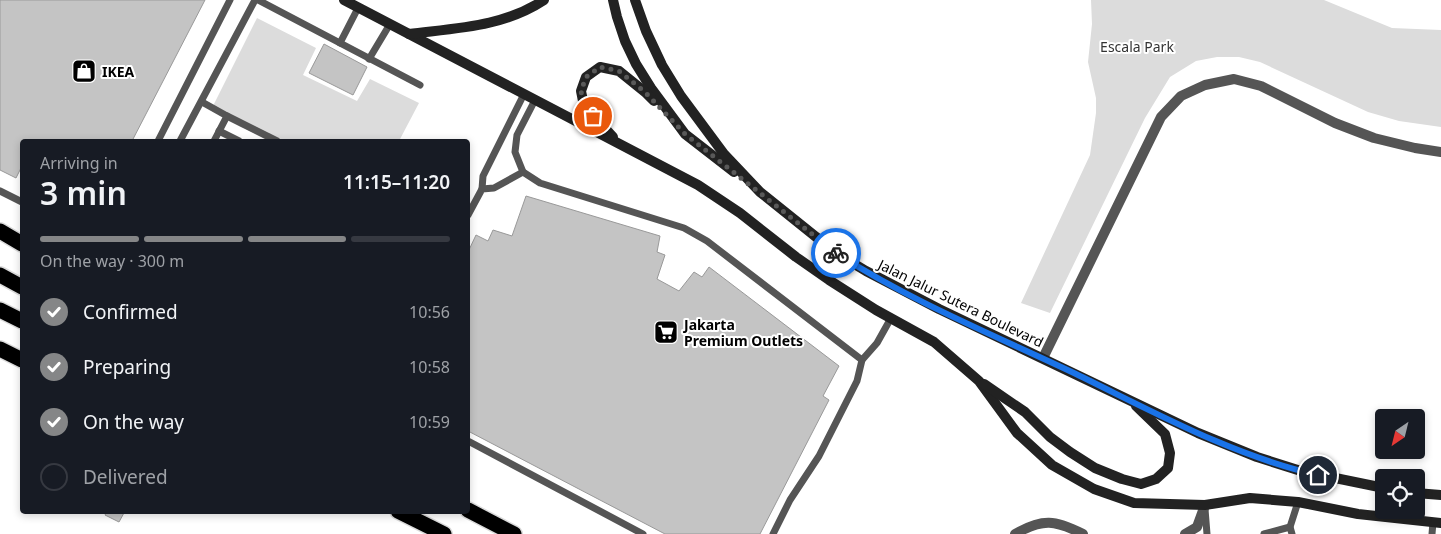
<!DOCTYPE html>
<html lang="en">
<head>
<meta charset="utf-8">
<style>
  body { margin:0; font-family:"Noto Sans",sans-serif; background:#20242c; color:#f1f3f6; height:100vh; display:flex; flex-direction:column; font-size:19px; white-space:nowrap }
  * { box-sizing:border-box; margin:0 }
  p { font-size:16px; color:#9ea1a6 }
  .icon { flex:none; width:28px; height:28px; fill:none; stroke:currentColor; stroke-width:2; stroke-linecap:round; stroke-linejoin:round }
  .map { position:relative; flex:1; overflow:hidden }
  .panel { position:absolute; left:20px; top:139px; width:450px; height:375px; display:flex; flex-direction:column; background:#171b24; border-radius:5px; box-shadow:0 2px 8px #0003 }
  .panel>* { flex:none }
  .needle { width:32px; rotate:215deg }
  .tools { position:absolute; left:1375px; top:409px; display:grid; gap:10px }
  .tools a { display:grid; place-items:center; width:50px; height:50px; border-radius:5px; background:#171b24; box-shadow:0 2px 8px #0003; font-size:25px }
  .pin { position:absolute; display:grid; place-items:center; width:42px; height:42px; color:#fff; margin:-21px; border:2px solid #fff; border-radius:50%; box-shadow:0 1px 5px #0007 }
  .courier { position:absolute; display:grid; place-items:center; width:50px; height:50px; margin:-25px; border:4px solid #1a73e8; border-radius:50%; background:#fff; color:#222; box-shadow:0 1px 6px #0007 }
  .summary em { font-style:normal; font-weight:600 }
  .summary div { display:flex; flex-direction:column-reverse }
  .summary { display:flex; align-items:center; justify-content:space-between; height:85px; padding:0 20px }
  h1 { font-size:32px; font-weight:600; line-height:38px }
  .bar { display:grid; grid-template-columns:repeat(4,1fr); gap:8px 5px; align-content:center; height:60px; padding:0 20px }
  .bar i { height:6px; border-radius:4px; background:#363941 }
  .bar .current { background:#858687 }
  .bar p { grid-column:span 4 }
  ol { padding:0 20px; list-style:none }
  li { display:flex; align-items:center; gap:15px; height:55px }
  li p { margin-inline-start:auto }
  li .icon { padding:5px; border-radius:50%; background:#858687; color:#fff; stroke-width:4 }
  li:last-child { color:#9ea1a6 }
  li i { width:28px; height:28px; border:2px solid #363941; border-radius:50% }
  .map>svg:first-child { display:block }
  .green { fill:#dcdcdc }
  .building { fill:#c4c4c4; stroke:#999 }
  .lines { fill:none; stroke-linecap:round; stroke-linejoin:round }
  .highway-casing { stroke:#dbdbdb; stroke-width:18 }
  .lane { stroke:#555; stroke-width:7 }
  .street { stroke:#555; stroke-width:10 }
  .secondary { stroke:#222; stroke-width:10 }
  .highway { stroke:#000; stroke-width:15 }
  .done { stroke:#595959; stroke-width:5; stroke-dasharray:0 9 }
  .route { stroke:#1a73e8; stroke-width:6 }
  .labels { text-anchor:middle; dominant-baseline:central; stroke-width:4; stroke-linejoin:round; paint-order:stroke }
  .park-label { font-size:14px; fill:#333; stroke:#fff }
  .poi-label { font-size:14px; font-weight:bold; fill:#000; stroke:#fff; text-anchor:start }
  .street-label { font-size:14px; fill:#000; stroke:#fff }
</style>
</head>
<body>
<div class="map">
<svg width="1441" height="534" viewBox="0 0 1441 534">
  <rect width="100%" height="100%" fill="#fff"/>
  <g class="green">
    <polygon points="1091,0 1324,0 1392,28 1441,30 1441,127 1399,121 1368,112 1260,62 1239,57 1217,57 1196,61 1170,77 1145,118 1050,313 1021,303 1090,155 1096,113 1096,98 1088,62 1092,24"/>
    <polygon points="257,18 316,48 303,75 357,101 370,79 419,103 399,141 283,141 213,106"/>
  </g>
  <g class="building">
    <polygon points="0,0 205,0 132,141 22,141 22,166 16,178 0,170"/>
    <polygon points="324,44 367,67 353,95 309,73"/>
    <polygon points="526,196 660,236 657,252 665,255 657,279 679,291 694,272 702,277 709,267 839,366 823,396 829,400 760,534 665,534 468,431 468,252 476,235 488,241 493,230 512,236"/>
    <polygon points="107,511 125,511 119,522 105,515"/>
  </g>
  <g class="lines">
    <g class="highway-casing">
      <g id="highway">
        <polyline points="0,231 22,244"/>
        <polyline points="0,275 22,287"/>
        <polyline points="0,310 22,321"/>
        <polyline points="0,349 22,360"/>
        <polyline points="468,510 514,534"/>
        <polyline points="398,511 444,534"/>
      </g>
    </g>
    <g class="lane">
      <polyline points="258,0 420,85"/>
      <polyline points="340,43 358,8"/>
      <polyline points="369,59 390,24"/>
      <polyline points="535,100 517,135 515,152 523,172 540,183 684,228 707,241 862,360"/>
      <polyline points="202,102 227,116 214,141"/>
      <polyline points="227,116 277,141"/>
      <polyline points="219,131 239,141"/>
      <polyline points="158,141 230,0"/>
      <polyline points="180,141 255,0"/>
      <polyline points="482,189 483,176 524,94"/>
      <polyline points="0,191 22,202"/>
      <polyline points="468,215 482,189 494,188 523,172"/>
      <polyline points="468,441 643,534"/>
      <polyline points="1205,509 1207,534"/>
      <polyline points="773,534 790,500 819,456 857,381 862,360 877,343 891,318"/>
      <polyline points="1264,534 1290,527"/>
      <polyline points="1292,534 1290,527 1298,502"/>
      <polyline points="1432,534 1433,522"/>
    </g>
    <g class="street">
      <polyline points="1043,358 1161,117 1181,96 1205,85 1234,79 1261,86 1335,123 1374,138 1415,148 1441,152"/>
      <path d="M 1015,534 C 1043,518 1055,520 1083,534"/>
      <polyline points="1185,534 1197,527 1205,505"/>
    </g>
    <g class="secondary">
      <polyline points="344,0 698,185 740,213 796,257 829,280 876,310 934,342 979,381 1017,433 1052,465 1094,489 1134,503 1205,505 1250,498 1298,502 1358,514 1441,523"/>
      <polyline points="613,0 617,17 625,41 636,64 651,88 685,134 734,172"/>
      <polyline points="635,0 646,31 662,65 681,96 724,154 760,192 836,253 866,271 939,309 1198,433 1257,457 1301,471 1384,488"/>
      <path d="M 409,34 C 457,28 503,27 544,0"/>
      <polyline points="613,137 584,106 581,91 586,77 600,67 619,71 645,92 654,101"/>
      <polyline points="984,384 1025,412 1050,437 1070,452 1095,468 1122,479 1141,484 1156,479 1168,468 1170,453 1165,434 1136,406"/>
      <polyline points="1416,493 1441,495"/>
    </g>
    <use href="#highway" class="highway"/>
  </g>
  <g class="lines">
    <polyline class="done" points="593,116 584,106 581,91 586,77 600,67 619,71 645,92 685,134 836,253"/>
    <path class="route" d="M 836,253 C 910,301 996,336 1076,374 C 1154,412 1233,456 1318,475"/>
  </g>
  <defs>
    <g id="shop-square" transform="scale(1.25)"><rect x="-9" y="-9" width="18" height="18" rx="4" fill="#000" stroke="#fff"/><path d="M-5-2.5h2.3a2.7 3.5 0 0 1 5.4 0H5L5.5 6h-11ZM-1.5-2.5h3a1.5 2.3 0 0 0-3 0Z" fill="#fff"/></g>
    <g id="supermarket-square" transform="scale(1.25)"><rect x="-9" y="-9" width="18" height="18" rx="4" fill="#000" stroke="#fff"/><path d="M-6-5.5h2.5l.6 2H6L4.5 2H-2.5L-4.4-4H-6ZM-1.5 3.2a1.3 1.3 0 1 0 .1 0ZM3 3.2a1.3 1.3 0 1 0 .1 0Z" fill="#fff"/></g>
  </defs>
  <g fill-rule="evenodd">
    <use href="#shop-square" x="84" y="71"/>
    <use href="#supermarket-square" x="666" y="332"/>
  </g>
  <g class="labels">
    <g class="park-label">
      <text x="1137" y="46">Escala Park</text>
    </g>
    <g class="poi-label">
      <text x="102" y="71">IKEA</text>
      <text x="684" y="324">Jakarta<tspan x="684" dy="16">Premium Outlets</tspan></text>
    </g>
    <g class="street-label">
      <text transform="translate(961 303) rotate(26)">Jalan Jalur Sutera Boulevard</text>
    </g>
  </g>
</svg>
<div class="tools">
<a><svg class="needle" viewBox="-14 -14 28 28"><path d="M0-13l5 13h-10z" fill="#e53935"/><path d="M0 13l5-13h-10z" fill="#9ea1a6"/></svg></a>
<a><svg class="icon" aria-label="locate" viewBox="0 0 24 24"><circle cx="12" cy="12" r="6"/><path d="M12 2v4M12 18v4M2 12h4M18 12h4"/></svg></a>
</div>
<div class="pin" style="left:593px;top:116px;background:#ea580c"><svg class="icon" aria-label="bag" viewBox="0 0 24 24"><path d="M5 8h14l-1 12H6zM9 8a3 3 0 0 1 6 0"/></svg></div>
<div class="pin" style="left:1318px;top:475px;background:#1f2937"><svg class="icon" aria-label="home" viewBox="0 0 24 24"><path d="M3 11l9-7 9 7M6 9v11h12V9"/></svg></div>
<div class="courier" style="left:836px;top:253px"><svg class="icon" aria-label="bike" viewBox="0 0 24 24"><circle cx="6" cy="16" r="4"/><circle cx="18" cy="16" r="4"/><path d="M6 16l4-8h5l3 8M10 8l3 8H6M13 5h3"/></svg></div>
<section class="panel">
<div class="summary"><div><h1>3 min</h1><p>Arriving in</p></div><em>11:15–11:20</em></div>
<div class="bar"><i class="current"></i><i class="current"></i><i class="current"></i><i></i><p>On the way · 300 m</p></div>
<ol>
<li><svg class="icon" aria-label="check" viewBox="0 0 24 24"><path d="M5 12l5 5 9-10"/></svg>Confirmed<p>10:56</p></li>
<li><svg class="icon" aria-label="check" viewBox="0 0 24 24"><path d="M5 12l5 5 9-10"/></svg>Preparing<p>10:58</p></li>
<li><svg class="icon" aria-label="check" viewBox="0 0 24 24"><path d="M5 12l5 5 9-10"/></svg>On the way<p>10:59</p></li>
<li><i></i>Delivered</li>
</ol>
</section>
</div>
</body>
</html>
